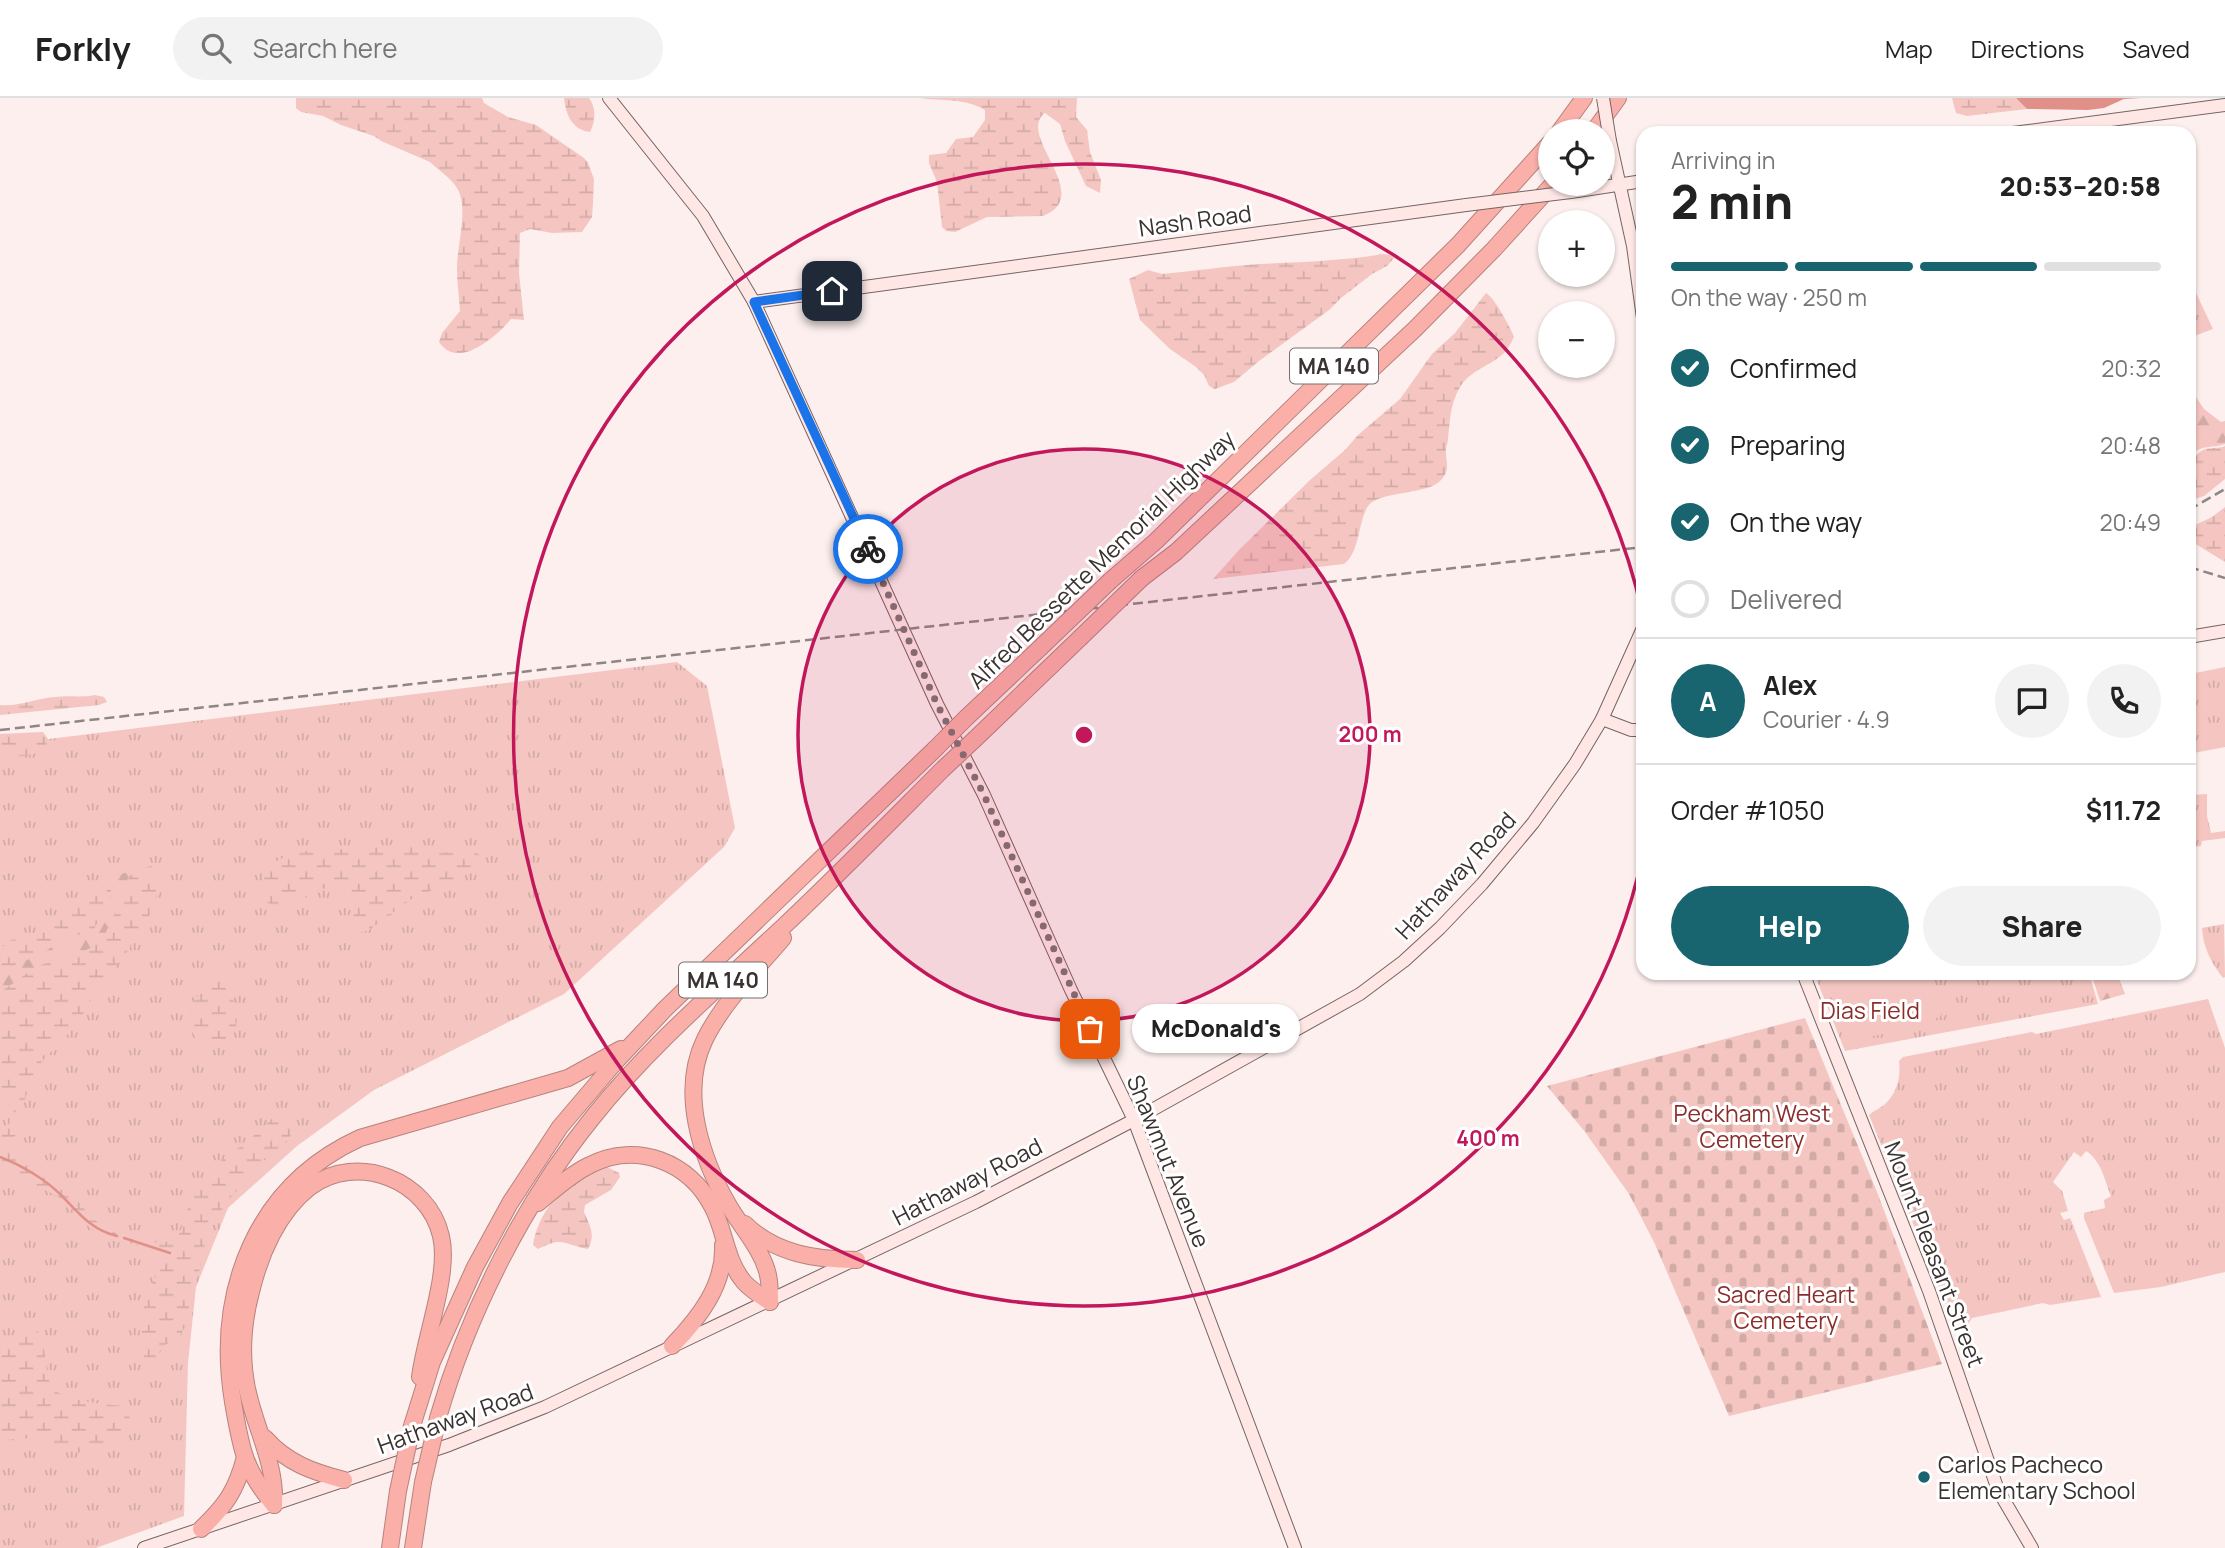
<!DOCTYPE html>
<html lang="en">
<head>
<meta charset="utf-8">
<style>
  body { margin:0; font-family:Manrope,sans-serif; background:#f2f2f2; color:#222; height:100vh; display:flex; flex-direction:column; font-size:26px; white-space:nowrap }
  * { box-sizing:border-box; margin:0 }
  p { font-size:23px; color:#767676 }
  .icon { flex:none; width:38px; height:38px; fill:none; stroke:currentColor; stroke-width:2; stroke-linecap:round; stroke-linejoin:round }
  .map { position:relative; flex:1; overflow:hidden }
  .sheet { position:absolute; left:1636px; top:28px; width:560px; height:854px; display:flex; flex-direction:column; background:#fff; border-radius:21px; box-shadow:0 2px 5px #0004 }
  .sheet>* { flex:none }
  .buttons { position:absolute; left:1538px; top:21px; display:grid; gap:14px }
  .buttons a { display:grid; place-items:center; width:77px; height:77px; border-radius:50%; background:#fff; box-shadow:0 2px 5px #0004; font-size:35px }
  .pin { position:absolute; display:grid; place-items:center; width:60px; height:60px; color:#fff; margin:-30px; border-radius:14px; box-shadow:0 4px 10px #0006 }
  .courier { position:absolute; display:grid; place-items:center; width:70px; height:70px; margin:-35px; border:5px solid #1a73e8; border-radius:50%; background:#fff; color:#222; box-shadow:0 2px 9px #0007 }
  .bubble { position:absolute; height:49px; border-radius:24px; background:#fff; box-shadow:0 2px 5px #0004; font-size:23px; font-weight:800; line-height:49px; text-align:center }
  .head em { font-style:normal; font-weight:800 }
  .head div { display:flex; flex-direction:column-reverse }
  .head { display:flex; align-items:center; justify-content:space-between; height:119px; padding:0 35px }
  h1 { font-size:46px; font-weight:800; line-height:52px }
  .bar { display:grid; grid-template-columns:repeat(4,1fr); gap:10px 7px; align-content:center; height:84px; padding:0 35px }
  .bar i { height:9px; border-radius:5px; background:#e0e0e0 }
  .bar .current { background:#18646f }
  .bar p { grid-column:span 4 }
  .line { display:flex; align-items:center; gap:18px; padding:0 35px; border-top:2px solid #e0e0e0 }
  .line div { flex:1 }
  .round { display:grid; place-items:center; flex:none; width:74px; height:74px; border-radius:37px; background:#f2f2f2 }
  ol { padding:0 35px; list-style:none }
  li { display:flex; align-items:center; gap:21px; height:77px }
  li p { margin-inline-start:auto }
  li .icon { padding:7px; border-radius:50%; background:#18646f; color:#fff; stroke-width:4 }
  li:last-child { color:#767676 }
  li i { width:38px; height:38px; border:4px solid #e0e0e0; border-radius:50% }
  .button { display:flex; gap:14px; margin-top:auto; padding:14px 35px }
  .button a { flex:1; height:80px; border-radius:42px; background:#18646f; color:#fff; font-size:28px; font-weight:800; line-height:80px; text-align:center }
  .button a+a { background:#f2f2f2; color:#222 }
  header { display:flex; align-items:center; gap:42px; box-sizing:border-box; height:98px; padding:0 35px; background:#fff; border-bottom:2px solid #e0e0e0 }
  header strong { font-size:33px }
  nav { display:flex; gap:38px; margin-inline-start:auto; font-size:24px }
  .search { width:490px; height:63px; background:#f2f2f2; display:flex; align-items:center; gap:18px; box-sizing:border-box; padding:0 24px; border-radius:38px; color:#767676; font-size:26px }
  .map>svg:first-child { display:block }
  .grass { fill:url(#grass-tufts) }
  .forest { fill:url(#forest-firs) }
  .wetland { fill:url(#wetland-marsh) }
  .cemetery { fill:url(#cemetery-stones) }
  .garden { fill:#f5c6c1 }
  .water { fill:#e09089 }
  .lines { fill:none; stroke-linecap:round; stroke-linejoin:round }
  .stream { stroke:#e09089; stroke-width:2.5 }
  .secondary-casing { stroke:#766462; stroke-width:14 }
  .highway-casing { stroke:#b7837e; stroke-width:18 }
  .secondary { stroke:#fee7e5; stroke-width:12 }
  .highway { stroke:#faafa8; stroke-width:16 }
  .rail { stroke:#8f8584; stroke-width:2.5; stroke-dasharray:10 5; stroke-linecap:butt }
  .secondary-bridge-casing { stroke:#766462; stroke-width:14; stroke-linecap:butt }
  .highway-bridge-casing { stroke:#b7837e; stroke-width:18; stroke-linecap:butt }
  .secondary-bridge { stroke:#fee7e5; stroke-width:12 }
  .highway-bridge { stroke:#faafa8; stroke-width:16 }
  .done { stroke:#7e7473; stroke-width:7; stroke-dasharray:0 12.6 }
  .route { stroke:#1a73e8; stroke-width:9 }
  .ring { fill:none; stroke:#c2185b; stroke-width:3.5 }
  .poi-dot { fill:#18646f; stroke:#fff; stroke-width:2.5 }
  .labels { text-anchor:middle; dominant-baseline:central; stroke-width:6; stroke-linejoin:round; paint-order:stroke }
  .shield { fill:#fff; stroke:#75706f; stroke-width:2 }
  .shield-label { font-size:21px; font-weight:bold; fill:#3a3231 }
  .street-label { font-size:23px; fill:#3a3231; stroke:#fff }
  .park-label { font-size:23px; fill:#8b2d2b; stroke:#fff }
  .poi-label { font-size:23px; fill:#3a3231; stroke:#fff; text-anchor:start }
  .centre { fill:#c2185b; stroke:#fff; stroke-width:3.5 }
  .ring-label { font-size:21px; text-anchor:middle; font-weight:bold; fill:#c2185b; stroke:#fff; stroke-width:6; stroke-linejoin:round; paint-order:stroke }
</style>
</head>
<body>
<header>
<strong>Forkly</strong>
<div class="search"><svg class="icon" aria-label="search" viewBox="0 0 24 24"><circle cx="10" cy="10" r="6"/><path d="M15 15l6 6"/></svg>Search here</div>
<nav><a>Map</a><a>Directions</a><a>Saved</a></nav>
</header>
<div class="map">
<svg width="2225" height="1450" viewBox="0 0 2225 1450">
  <defs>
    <pattern id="grass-tufts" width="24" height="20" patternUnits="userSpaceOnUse" patternTransform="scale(1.75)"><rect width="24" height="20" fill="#f5c6c1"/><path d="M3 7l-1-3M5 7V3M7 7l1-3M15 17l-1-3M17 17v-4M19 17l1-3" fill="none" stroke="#d3aba6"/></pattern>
    <pattern id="forest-firs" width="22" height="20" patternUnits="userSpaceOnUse" patternTransform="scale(1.75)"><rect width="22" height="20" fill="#f5c6c1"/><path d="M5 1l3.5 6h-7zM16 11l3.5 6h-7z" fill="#d3aba6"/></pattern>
    <pattern id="wetland-marsh" width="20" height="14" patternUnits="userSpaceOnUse" patternTransform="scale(1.75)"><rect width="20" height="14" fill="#f5c6c1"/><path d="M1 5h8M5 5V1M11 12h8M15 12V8" fill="none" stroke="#d3aba6"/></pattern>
    <pattern id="cemetery-stones" width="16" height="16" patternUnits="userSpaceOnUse" patternTransform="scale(1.75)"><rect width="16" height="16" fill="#f5c6c1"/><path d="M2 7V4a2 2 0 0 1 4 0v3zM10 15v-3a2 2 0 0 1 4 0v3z" fill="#d3aba6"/></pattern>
  </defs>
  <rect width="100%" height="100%" fill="#fcefee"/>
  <g class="grass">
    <polygon points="2189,180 2213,231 2189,240"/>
    <polygon points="677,564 707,588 735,730 724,749 564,896 374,992 297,1048 228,1110 196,1189 188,1265 184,1418 96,1450 0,1450 0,647"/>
    <polygon points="2225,569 2225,649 2189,656 2189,619 2196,605 2195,575"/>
    <path d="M 2189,695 L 2191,697 L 2207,696 L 2207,718 L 2211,735 L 2225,733 L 2225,740 L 2202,743 L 2201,748 L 2189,750 L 2189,738 L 2194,736 C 2197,723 2189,709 2189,695 Z"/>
    <path d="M 2224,826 L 2225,879 L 2223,880 C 2211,865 2203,849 2202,830 Z"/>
    <polygon points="1814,875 2089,875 2098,906 1845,953"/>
    <path d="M 2208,901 L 2225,950 L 2225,1174 L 2161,1189 L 2114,1195 L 2084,1120 L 2084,1115 L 2105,1110 L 2104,1102 L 2111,1098 C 2105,1083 2101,1062 2086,1053 L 2081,1059 L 2074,1054 L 2053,1084 L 2062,1093 L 2068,1113 L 2060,1115 L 2064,1122 L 2070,1120 L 2071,1122 L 2101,1199 L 2050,1207 L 2043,1205 L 1972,1220 L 1966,1229 L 1955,1229 L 1869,1017 C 1873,1013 1879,1011 1884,1007 C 1897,996 1901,979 1899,963 L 1903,959 L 2032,934 L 2036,936 Z"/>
  </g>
  <g class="forest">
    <path d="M 2189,294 L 2194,296 L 2204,311 L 2221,324 L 2225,323 L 2225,346 C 2207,352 2196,344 2189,366 Z"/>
    <polygon points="133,773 124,787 124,794 105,836 97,846 82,855 65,858 0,894 0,874 42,855 60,844 94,831 106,811 111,783 108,779"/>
    <polygon points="2091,875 2117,875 2125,896 2100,903"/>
  </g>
  <g class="wetland">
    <path d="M 296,0 L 482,0 L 484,5 L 508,19 L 536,27 L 584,60 L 588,65 L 594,81 L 593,105 L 592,119 L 582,134 L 552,135 L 530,131 L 520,135 L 519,175 L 524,222 L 511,221 C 497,238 458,273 439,244 L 442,235 L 460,213 C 459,199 457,184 457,170 C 457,147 469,110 457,90 C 450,79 439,73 430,64 L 381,43 L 374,38 L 341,27 L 323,18 L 301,14 L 296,10 Z"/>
    <path d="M 564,0 L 589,0 C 596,9 596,23 590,34 C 572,32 566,17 564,0 Z"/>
    <path d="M 919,0 L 1077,0 L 1076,19 L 1087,32 L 1090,54 L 1101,82 L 1100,95 L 1086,88 L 1065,43 L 1060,26 L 1045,15 C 1015,37 1096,98 1043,118 L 987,119 L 955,134 L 946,133 L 942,129 L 937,84 L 929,65 L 929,57 L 946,55 L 956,41 L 973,39 L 985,22 L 985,12 C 965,0 943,3 919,0 Z"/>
    <polygon points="1952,0 2016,0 2027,11 1967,18 1956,15"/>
    <path d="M 1383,156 L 1390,157 L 1394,160 L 1387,168 L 1372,176 L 1341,200 L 1329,212 L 1259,263 L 1234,284 L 1215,291 L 1209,288 L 1204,277 L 1196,269 L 1170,251 L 1140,222 L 1129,181 L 1148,172 L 1162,176 C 1195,173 1227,168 1259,166 C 1301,164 1342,163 1383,156 Z"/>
    <path d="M 1486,195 C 1494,199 1511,230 1514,239 C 1512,243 1509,249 1506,253 C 1493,267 1470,272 1460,289 C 1450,306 1450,323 1448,341 C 1448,345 1446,348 1446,351 C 1445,363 1451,370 1442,381 C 1428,398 1380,392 1368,408 C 1358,424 1360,454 1344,466 L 1213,481 L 1239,452 L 1310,382 L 1345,352 L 1358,337 L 1400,301 L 1432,256 L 1455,235 Z"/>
    <path d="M 2225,348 L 2225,381 L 2204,398 L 2189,403 C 2189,386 2186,360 2203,352 C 2210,349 2218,351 2225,348 Z"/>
    <polygon points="2225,409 2225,464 2189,442 2189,430 2212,419"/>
    <path d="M 95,597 L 104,599 L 107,604 L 99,607 L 0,617 L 0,607 C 18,609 37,600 55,599 C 69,597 81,600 95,597 Z"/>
    <polygon points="43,634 48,641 45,650 32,657 0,661 0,636"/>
    <path d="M 391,747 L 404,747 L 426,754 L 477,755 L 487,763 L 481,770 L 410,802 L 369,832 L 359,835 L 351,831 L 353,819 L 361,801 L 359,797 C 348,793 332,789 320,791 C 313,793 307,799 301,803 C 285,812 274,812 261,799 L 263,774 C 298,739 347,758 391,747 Z"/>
    <path d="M 151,768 L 157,772 C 165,814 124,857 100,888 C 90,901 84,917 74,929 C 62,944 44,958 35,974 C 30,984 15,1031 15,1041 C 14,1048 16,1056 18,1063 L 23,1067 L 30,1066 C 43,1074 61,1084 71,1095 C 87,1113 93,1125 116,1135 L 116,1140 C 89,1138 77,1114 58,1099 C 52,1094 44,1093 38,1089 C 31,1085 26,1080 20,1075 L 19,1071 L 14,1068 L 0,1067 L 0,1039 L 12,1021 L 15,1008 L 0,1004 L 0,894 C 14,886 26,874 41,867 C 62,858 88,858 103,839 C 123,814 114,774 151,768 Z"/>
    <polygon points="108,779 111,783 111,798 94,831 60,844 42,855 0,874 0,851 11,842 31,839 66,808 80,803 94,793"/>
    <path d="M 218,872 C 223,876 223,879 226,885 C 238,907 243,928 225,947 L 199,943 L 193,936 L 190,922 L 191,908 L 203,891 L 208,879 Z"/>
    <path d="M 278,1015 L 289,1017 L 293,1020 L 296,1025 L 295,1032 L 284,1046 L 264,1061 L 226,1105 L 217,1119 L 206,1141 L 198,1178 L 189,1197 L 189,1222 L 179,1239 L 165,1247 L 160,1253 L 156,1262 L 158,1277 L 154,1280 C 149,1272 141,1253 140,1244 C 138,1223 150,1178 166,1166 L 154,1153 L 123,1143 L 122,1138 C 145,1139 153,1151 178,1140 L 192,1098 L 203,1081 L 218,1065 L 249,1042 Z"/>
    <path d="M 607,1069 L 619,1075 L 620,1079 L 611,1092 L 585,1107 L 584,1114 C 590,1128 596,1137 588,1151 C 562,1146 564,1138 538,1151 L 533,1147 C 539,1110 569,1077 607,1069 Z"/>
    <path d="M 35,1229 C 44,1241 44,1251 46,1265 C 47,1274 48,1285 54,1291 C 64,1303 106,1306 122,1308 L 128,1311 C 131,1321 130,1329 123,1337 C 105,1357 78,1358 53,1349 C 45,1347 40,1342 32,1341 C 21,1339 11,1341 0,1343 L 0,1245 L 14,1242 Z"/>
  </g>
  <polygon class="cemetery" points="1805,920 1877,1094 1942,1266 1729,1318 1654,1144 1629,1096 1585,1034 1547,988"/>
  <polygon class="garden" points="1823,875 1926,875 1939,897 1941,918 1909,932 1853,941 1846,937"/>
  <polygon class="water" points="2016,0 2141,0 2124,1 2104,10 2088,12 2027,11"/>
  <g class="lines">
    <g class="stream">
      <path d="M 0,1059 C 21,1067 45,1081 61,1097 C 79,1115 91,1132 117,1138"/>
      <polyline points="124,1140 170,1155"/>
    </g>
    <g class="secondary-casing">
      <g id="secondary">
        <polyline points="609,0 703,118 754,204 937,606 984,697 1071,892 1134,1022 1295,1450"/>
        <polyline points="2013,35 2225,7"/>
        <polyline points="1610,43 1633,148 1643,220"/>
        <polyline points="1571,94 1643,83"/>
        <polyline points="754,204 1466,107"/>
        <polyline points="2189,539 2225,533"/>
        <polyline points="1602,621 1631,632 1643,632"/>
        <polyline points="1803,875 1929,1193 1998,1392 2032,1450"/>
        <polyline points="144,1450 449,1347 545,1309 976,1104 1134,1022 1360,896 1404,863 1440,830 1482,786 1533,725 1575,666 1602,621 1643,530"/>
      </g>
    </g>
    <g class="highway-casing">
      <g id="highway">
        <polyline points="1560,33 1584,0"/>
        <polyline points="1594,33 1618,0"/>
        <polyline points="1142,480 1176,454 1415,231 1494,151 1553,86"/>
        <polyline points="1110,483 1156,443 1458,147 1550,45"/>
        <polyline points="966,620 1040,550"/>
        <polyline points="975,641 1080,540"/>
        <path d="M 538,1105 C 554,1092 571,1076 590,1067 C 637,1043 690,1064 713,1110 C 725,1133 726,1163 744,1184 C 751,1192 761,1198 770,1204"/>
        <path d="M 745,1126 C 775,1156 817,1162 857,1162"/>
        <path d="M 770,1204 C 770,1195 770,1186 768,1177 C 763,1153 742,1130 729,1108 C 701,1060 679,994 705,941 C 724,903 757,871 783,840"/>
        <path d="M 672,1248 C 699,1220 725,1187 723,1147"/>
        <path d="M 438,1320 C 468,1215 524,1104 593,1019 C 649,949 718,890 784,828 C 838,777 890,724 943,671"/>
        <polyline points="412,1328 432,1264 475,1169 510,1105 560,1029 617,962 665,911 935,651"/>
        <path d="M 265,1340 C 287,1365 313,1374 344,1382"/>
        <path d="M 274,1407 C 243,1370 241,1349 233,1304 C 215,1194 255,1088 360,1040 L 568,980 L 621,951"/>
        <path d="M 274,1407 C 276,1368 258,1336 249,1299 C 240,1264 242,1228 251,1194 C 260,1156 278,1114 310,1089 C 357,1054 428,1082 441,1138 C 450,1176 425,1238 420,1279"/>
        <path d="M 201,1431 C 226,1407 236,1393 245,1359"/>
        <polyline points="390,1450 398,1393"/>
        <polyline points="413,1450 423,1384"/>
      </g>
    </g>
    <use href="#secondary" class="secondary"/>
    <use href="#highway" class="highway"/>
    <g class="rail">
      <polyline points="2189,412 2225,391"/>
      <polyline points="2189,469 2225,480"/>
      <polyline points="0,632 1643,449"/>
    </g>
    <g class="secondary-bridge-casing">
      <g id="secondary-bridge">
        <polyline points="1603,0 1610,43"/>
        <polyline points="1466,107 1571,94"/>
      </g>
    </g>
    <g class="highway-bridge-casing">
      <g id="highway-bridge">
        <polyline points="1080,540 1142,480"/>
        <polyline points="1040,550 1110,483"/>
        <polyline points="935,651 966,620"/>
        <polyline points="943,671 975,641"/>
        <polyline points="423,1384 438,1320"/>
        <polyline points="398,1393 412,1328"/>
      </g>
    </g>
    <use href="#secondary-bridge" class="secondary-bridge"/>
    <use href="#highway-bridge" class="highway-bridge"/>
  </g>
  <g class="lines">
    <polyline class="done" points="868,451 937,606 984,697 1090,931"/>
    <polyline class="route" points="832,193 754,204 868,451"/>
  </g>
  <circle cx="1084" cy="637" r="286" fill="#c2185b" fill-opacity=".12"/>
  <g class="ring">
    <circle cx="1084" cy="637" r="286"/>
    <path d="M1643 756A571 571 0 1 1 1643 518"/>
  </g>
  <circle class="poi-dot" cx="1924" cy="1379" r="7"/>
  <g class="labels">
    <g class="shield">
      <rect x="1290" y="250.5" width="88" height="35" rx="5"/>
      <rect x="679" y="864.5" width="88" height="35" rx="5"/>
    </g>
    <g class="shield-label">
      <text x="1334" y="268">MA 140</text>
      <text x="723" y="882">MA 140</text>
    </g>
    <g class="street-label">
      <text transform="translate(1195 122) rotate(-8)">Nash Road</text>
      <text transform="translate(1101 461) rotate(-44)">Alfred Bessette Memorial Highway</text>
      <text transform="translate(1455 777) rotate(-47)">Hathaway Road</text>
      <text transform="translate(1169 1063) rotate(68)">Shawmut Avenue</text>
      <text transform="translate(967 1083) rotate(-27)">Hathaway Road</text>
      <text transform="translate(1935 1156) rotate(69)">Mount Pleasant Street</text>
      <text transform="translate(455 1320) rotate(-20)">Hathaway Road</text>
    </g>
    <g class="park-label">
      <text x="1870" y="912">Dias Field</text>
      <text x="1752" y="1015">Peckham West<tspan x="1752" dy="26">Cemetery</tspan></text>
      <text x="1786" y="1196">Sacred Heart<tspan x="1786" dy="26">Cemetery</tspan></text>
    </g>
    <g class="poi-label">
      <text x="1938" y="1366">Carlos Pacheco<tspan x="1938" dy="26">Elementary School</tspan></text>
    </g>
  </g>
  <circle cx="1084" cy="637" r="10" class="centre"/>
  <g class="ring-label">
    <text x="1370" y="644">200 m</text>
    <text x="1488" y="1048">400 m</text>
  </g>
</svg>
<div class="buttons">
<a><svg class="icon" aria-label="locate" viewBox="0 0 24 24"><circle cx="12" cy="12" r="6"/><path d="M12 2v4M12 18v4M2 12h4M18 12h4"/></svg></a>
<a>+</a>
<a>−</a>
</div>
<div class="pin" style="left:1090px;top:931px;background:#ea580c"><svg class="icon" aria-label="bag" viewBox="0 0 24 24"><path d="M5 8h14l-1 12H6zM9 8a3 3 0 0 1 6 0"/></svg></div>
<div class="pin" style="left:832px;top:193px;background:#1f2937"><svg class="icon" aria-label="home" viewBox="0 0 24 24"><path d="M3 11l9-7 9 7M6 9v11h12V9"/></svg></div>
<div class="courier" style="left:868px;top:451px"><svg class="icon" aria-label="bike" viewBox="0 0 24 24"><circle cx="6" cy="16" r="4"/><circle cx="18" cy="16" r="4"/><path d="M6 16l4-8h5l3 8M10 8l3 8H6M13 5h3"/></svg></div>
<div class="bubble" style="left:1132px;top:906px;width:168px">McDonald's</div>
<section class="sheet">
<div class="head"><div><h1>2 min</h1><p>Arriving in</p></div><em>20:53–20:58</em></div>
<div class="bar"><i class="current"></i><i class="current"></i><i class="current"></i><i></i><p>On the way · 250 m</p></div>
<ol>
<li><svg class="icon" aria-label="check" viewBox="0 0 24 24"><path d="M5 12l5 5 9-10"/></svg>Confirmed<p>20:32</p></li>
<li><svg class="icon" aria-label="check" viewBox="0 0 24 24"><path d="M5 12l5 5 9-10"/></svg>Preparing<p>20:48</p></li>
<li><svg class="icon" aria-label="check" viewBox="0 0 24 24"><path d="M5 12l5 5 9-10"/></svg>On the way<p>20:49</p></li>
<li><i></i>Delivered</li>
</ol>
<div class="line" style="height:126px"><b class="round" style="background:#18646f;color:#fff">A</b><div><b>Alex</b><p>Courier · 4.9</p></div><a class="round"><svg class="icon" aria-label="chat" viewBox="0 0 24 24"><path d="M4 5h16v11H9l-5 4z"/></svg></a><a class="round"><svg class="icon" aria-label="phone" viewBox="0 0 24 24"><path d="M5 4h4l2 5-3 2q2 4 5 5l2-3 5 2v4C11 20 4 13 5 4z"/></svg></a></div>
<div class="line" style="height:91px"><div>Order #1050</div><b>$11.72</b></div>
<div class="button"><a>Help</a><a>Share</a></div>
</section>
</div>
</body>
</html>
